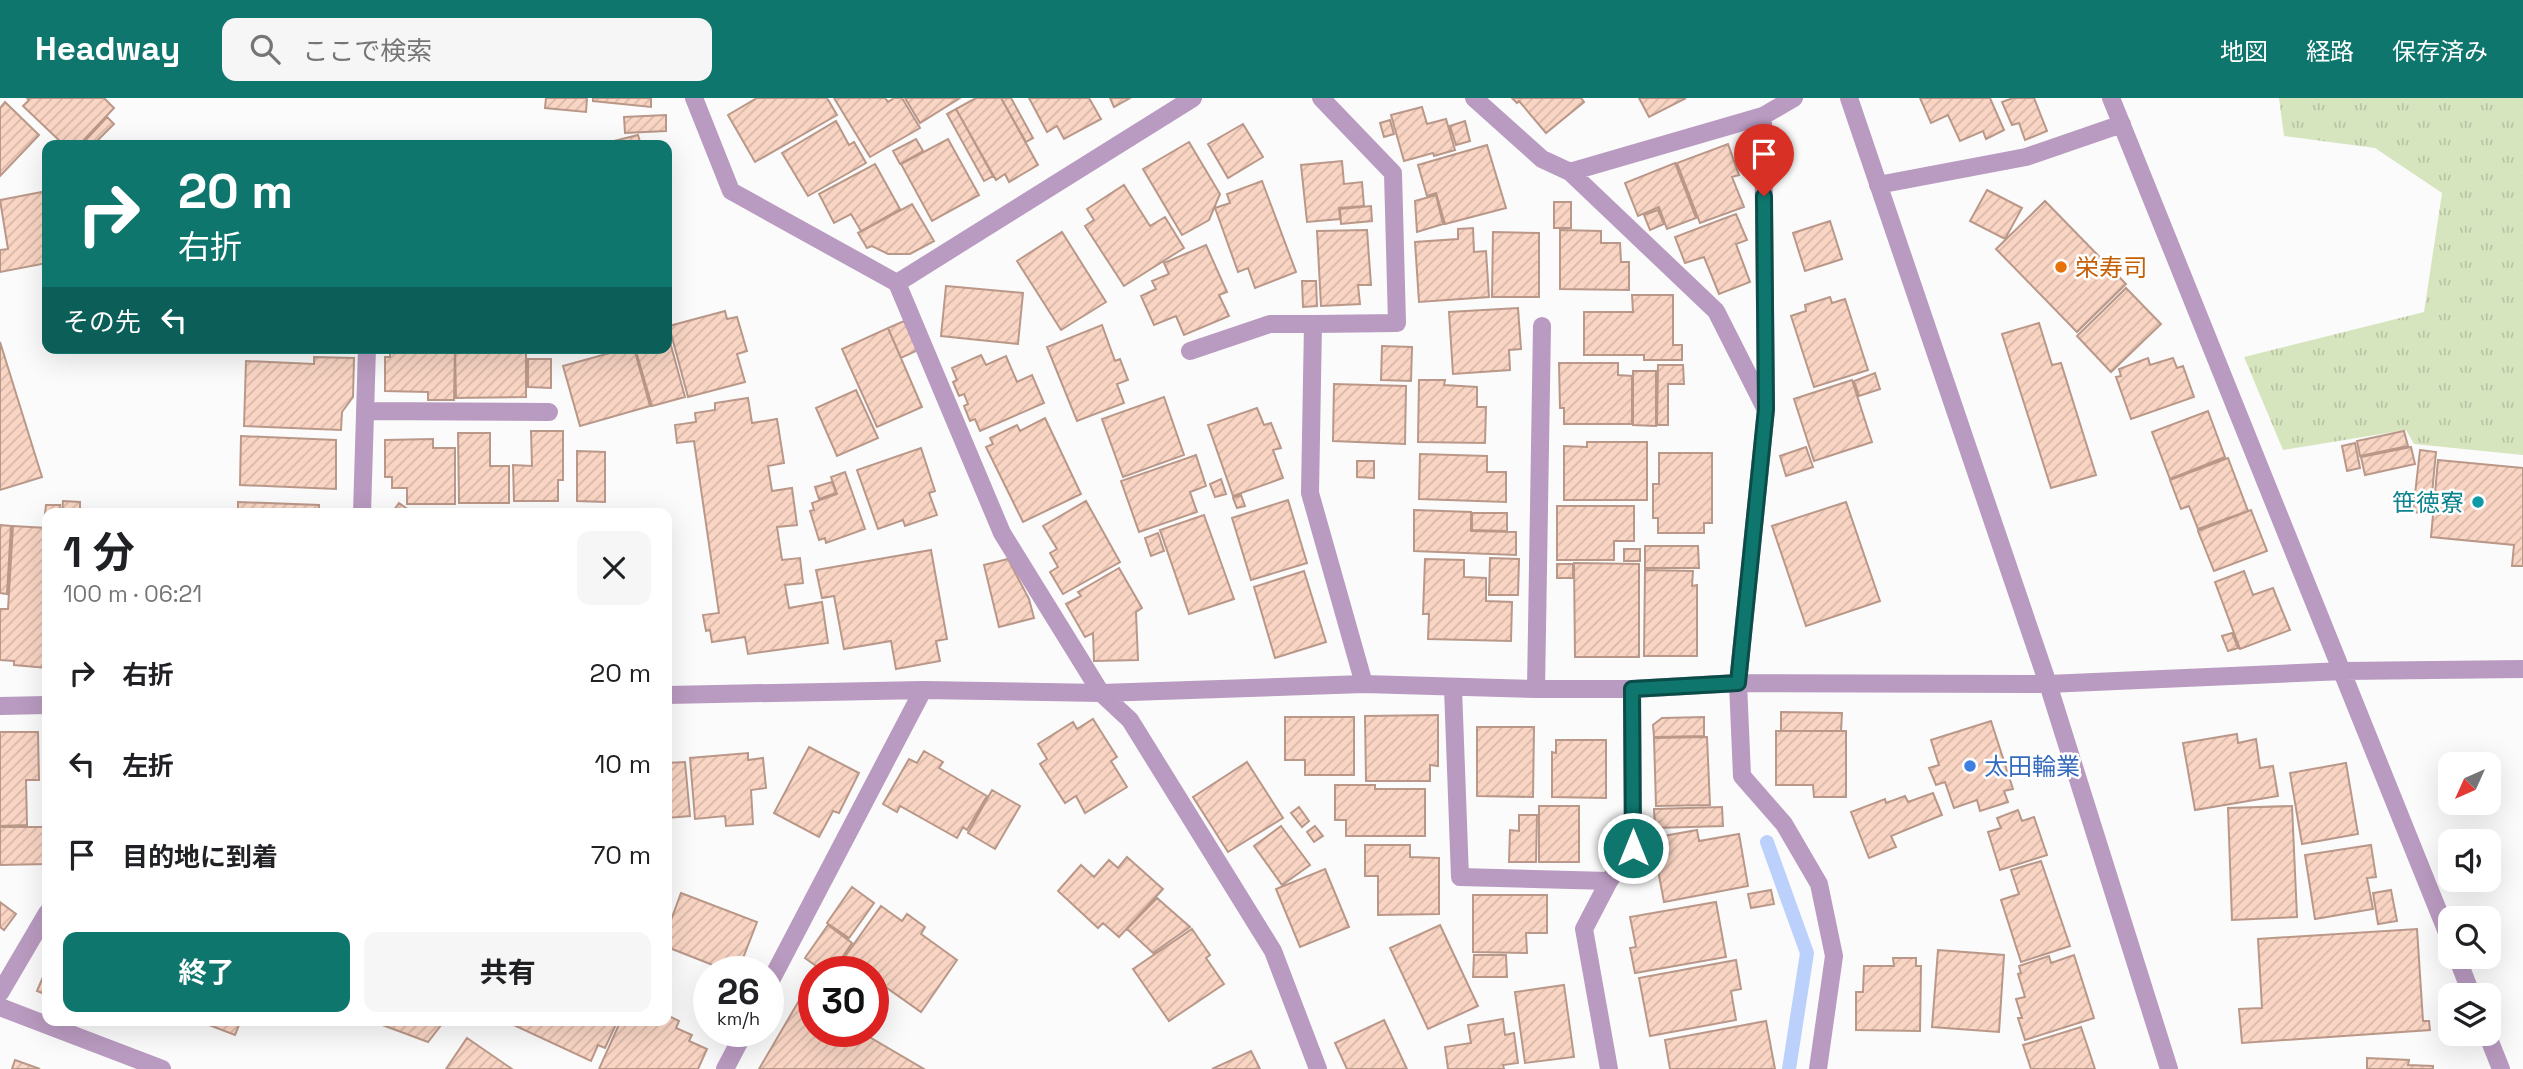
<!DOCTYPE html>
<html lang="ja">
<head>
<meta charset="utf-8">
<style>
  :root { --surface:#fff; --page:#f6f6f6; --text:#202124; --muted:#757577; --accent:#0f766e }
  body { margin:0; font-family:"Space Grotesk","Noto Sans JP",sans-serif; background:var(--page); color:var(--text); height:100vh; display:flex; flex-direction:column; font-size:26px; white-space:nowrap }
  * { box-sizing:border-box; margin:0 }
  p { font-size:23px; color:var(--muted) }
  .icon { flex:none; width:38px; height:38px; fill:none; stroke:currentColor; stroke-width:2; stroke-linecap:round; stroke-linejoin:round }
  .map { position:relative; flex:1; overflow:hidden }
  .panel { position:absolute; left:42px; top:410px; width:630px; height:518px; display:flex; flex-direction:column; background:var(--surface); border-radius:14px; box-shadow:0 7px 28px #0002 }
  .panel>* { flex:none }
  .hud { position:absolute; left:42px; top:42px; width:630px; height:214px; border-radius:14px; box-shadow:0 7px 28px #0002; background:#0f766e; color:#fff; overflow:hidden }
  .needle { width:46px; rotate:225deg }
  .buttons { position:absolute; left:2438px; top:654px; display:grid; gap:14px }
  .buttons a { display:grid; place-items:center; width:63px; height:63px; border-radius:14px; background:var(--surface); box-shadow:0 7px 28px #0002; font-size:35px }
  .speed { position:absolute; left:693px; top:858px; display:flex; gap:14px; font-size:35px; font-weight:700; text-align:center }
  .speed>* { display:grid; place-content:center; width:91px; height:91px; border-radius:50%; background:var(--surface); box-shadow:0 7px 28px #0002; line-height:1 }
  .speed small { font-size:18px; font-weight:400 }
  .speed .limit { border:10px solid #d22; background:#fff; color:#111 }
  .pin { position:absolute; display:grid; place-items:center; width:60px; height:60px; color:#fff; margin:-72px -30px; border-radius:50% 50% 50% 0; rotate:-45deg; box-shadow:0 0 7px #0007 }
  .pin .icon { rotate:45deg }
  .me { position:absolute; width:77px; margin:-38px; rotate:0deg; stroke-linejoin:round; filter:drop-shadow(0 0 5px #0008) }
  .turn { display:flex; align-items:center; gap:24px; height:147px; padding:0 21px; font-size:32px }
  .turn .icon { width:91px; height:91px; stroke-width:2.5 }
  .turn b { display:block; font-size:49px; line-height:60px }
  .then { display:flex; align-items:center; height:66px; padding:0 21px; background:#0003; gap:14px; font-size:26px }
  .round { display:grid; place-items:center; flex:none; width:74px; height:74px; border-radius:14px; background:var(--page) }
  .headline { display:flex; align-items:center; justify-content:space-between; height:119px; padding:0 21px }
  h1 { font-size:42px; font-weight:700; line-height:52px }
  .cta { display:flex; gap:14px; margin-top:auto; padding:14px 21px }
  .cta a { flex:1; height:80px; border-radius:14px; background:var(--accent); color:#fff; font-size:28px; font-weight:700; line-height:80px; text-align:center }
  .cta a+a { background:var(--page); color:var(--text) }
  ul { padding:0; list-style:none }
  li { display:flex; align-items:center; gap:21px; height:91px; padding:0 21px }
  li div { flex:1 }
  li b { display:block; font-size:26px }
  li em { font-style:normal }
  header { display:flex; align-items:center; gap:42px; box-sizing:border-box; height:98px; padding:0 35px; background:var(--accent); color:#fff }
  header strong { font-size:33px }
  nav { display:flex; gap:38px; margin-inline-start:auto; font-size:24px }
  .search { width:490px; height:63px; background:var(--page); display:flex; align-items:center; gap:18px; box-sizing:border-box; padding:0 24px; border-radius:14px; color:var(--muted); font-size:26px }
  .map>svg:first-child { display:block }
  .grass { fill:url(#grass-tufts) }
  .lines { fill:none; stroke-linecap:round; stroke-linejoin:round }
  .stream { stroke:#bbd1fb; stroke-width:14 }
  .building { fill:url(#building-hatch); stroke:#ba9889; stroke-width:2 }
  .minor { stroke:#b99ac0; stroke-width:18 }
  .route-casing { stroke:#0a4d48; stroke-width:18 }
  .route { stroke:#0f766e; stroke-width:12 }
  .food-dot { fill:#e8710a; stroke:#fff; stroke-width:2.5 }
  .culture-dot { fill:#0f9aa8; stroke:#fff; stroke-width:2.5 }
  .shop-dot { fill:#3f7fe0; stroke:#fff; stroke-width:2.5 }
  .labels { text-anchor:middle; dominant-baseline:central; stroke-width:5; stroke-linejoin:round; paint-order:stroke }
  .food-label { font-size:24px; fill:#c56008; stroke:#fff; text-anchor:start }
  .culture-label { font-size:24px; fill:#0d838f; stroke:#fff; text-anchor:end }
  .shop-label { font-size:24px; fill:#366cbe; stroke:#fff; text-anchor:start }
</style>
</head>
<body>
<header>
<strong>Headway</strong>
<div class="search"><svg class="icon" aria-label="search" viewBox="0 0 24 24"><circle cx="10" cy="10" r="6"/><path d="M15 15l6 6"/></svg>ここで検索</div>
<nav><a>地図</a><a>経路</a><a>保存済み</a></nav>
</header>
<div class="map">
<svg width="2523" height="971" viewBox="0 0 2523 971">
  <defs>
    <pattern id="grass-tufts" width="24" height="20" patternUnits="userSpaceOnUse" patternTransform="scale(1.75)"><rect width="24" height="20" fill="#d7e5bf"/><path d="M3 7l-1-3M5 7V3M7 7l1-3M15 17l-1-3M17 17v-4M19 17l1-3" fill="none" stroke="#b8c4a4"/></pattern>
    <pattern id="building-hatch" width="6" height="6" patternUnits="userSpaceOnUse" patternTransform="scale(1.75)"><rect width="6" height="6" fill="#fad5c4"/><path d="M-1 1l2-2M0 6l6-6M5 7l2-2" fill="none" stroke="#d6b7a9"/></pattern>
  </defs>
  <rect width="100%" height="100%" fill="#fbfbfb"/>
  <path class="grass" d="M2279,0H2523V357L2414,346L2406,332L2283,352L2244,259L2424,214L2442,95L2375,50L2284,38Z"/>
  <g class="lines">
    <path class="stream" d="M1767,744L1807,855L1789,971"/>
  </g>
  <path class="building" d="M27,0H104L114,10L79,47H64L23,8L29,2Z
    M546,0H587L586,14L545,10Z
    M593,0H651V9L593,3Z
    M757,0H827L837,17L755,64L728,17Z
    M834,0H885L888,4L894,0H902L920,30L870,59Z
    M905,0H960L920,25Z
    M976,0H1001L1038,67L1009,84L1005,76L996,82L956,11Z
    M1001,0H1011L1033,40L1026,44Z
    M1029,0H1089L1101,21L1064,41L1057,28L1047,34Z
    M1110,0H1130L1114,9Z
    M1512,0H1581L1584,4L1546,35L1519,3L1517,5Z
    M1639,0H1686L1649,19Z
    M1920,0H1990L2004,32L1986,41L1983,33L1960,43L1948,17L1931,25Z
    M2013,0H2034L2047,33L2025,42L2019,25L2012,27L2002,4Z
    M5,4L39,37L0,78V10Z
    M1422,9L1427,26L1446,21L1455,52L1434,58L1433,55L1404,63L1391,17Z
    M956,11L993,78L984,83L947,16Z
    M666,17V33L625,35L624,19Z
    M107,19L114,26L93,47H81Z
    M1390,22L1394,36L1384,39L1380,25Z
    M836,23L849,47L854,44L866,65L808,98L782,55Z
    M1465,23L1470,43L1456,47L1450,28Z
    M1243,26L1263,59L1228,80L1208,46Z
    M638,37L641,47H598Z
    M916,41L923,53L900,66L893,53Z
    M948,41L979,97L932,123L901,66Z
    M1189,44L1220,96L1209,122L1182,137L1143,71Z
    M1728,46L1739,77L1732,79L1744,109L1700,125L1677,65Z
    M1487,47L1506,110L1445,126L1436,95L1427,98L1418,67Z
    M1342,63L1344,86L1362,84L1364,108L1339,110L1340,121L1307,124L1301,67Z
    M1675,65L1696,120L1667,131L1659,109L1638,118L1625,85Z
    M875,66L900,111L861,133L851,116L834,125L819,96Z
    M1262,83L1296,174L1255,190L1248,170L1238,174L1215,110L1230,105L1227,96Z
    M1124,87L1150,128L1165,119L1184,150L1124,188L1085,128L1094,122L1087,111Z
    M1987,92L2022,110L2005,141L1970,123Z
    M47,93V165L0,174V152L8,151L0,102Z
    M1436,97L1443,126L1417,134L1415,103Z
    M2045,103L2126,186L2077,234L1996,151Z
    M1554,104H1571V130H1554Z
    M912,106L934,143L910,156H888L872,148L867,150L858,135Z
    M1371,108L1372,123L1341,126L1340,111Z
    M1658,112L1664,126L1650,132L1644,117Z
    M1736,116L1747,142L1736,146L1750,184L1719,196L1704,159L1685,165L1675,139Z
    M1830,123L1842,161L1805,173L1793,135Z
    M1473,130L1474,154L1486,153L1489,199L1419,204L1415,144L1458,141V131Z
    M1367,132L1371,187H1358L1360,206L1321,208L1317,133Z
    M1560,132L1601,133V145H1620L1621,164H1629V192L1560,191Z
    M1062,134L1106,204L1061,232L1017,163Z
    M1493,134L1539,135V199H1492Z
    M1206,147L1227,194L1219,197L1229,218L1184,237L1176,218L1154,227L1141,198L1156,191L1152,183L1169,176L1164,165Z
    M1302,183H1316L1317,208L1303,209Z
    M946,188L1023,195L1018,246L941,238Z
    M2126,190L2161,226L2111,274L2077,238Z
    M1632,197H1673V247H1682V262H1644V257H1584V214H1633Z
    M1830,199L1832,205L1845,201L1868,272L1814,289L1791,218L1806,213L1805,207Z
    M1518,210L1521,251L1509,252L1510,272L1453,276L1449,214Z
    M725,213L727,221L737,219L747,253L737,256L745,284L688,299L669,228Z
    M904,223L918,252L901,260L888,230Z
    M2039,225L2052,267L2061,265L2096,377L2051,390L2002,236Z
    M1102,227L1115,263L1120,261L1128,282L1117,286L1124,305L1077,323L1047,249Z
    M888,230L922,309L877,329L842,251Z
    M667,233L685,299L652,308L635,250H667Z
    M0,244L42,379L0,392Z
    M1382,248L1412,249L1411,283L1381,282Z
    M390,250H455L454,302H428V294L385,293V259H390Z
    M455,250H526V299L456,300Z
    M628,250H634L650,308L580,328L563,268Z
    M981,257L986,267L1006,258L1017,284L1032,277L1044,305L980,333L975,321L970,323L964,308L968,306L964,296L959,298L953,284L957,282L952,270Z
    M314,259L354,260L353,299L342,314L341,332L244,328L246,263L314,266Z
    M2148,260L2150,267L2173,260L2177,270L2183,268L2194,299L2131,321L2116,279L2121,278L2119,271Z
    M528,261H551V290L528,289Z
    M1559,265H1618V277L1632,278V326H1564V310H1560Z
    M1658,267H1683L1684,286H1668V327H1657Z
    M1633,273H1656V328L1633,327Z
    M1875,275L1880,291L1859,298L1854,283Z
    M1419,282H1445L1444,287L1477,289V309H1486L1485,345L1418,344Z
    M1852,282L1872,344L1814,363L1794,301Z
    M1334,286L1406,288L1405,346L1333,343Z
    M856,292L878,340L837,358L816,310Z
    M1164,299L1184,357L1123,379L1102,321Z
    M748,300L752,325L777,321L784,365L768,368L772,393L792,390L797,427L777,429L782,462L800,460L803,485L785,487L789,510L822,504L828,545L748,556L745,539L712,544L710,532L706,533L703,517L719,515L694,343L677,345L675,327L696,324L695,315L715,312V305Z
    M1257,310L1264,327L1271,325L1281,350L1273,352L1283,380L1233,398L1208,327Z
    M2208,313L2225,359L2170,381L2152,334Z
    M1045,320L1081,396L1023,424L986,349L993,346L990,340L1017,327L1020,333Z
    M531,333H563V382H558V403H514L513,367L532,368Z
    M2404,333L2408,348L2360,358L2357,343Z
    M458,335H490V368H509V405H459Z
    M241,338L336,342V391L240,387Z
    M433,341V350H455V406H407V390H392V379H385V342Z
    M1587,344H1647V402H1564V348L1587,349Z
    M2355,345L2360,370L2347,373L2342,348Z
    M1806,349L1813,369L1786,378L1780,358Z
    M2411,349L2415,366L2365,377L2361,359Z
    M921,350L935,393L929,395L937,417L905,428L903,422L878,431L857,372Z
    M2420,352L2436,354L2430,416L2413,414Z
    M577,353L605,354V404L577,403Z
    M1659,355H1712V425H1704V435H1658V420H1653V386H1659Z
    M1420,356L1487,358V374H1506V404L1419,401Z
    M1196,357L1206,388L1190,394L1197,414L1139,434L1121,383Z
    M2228,360L2248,413L2198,431L2189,408L2181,411L2170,382Z
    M2438,362L2523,370V468H2512L2514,447L2431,439Z
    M1357,363H1374V380L1357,379Z
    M845,374L865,431L826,445L825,440L819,442L810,413L814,412L812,405L837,396L831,379Z
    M1221,381L1226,396L1215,399L1210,386Z
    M832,384L836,395L819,401L815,389Z
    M1241,397L1245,408L1237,410L1233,400Z
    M1288,402L1307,465L1251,482L1232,420Z
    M63,403L80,404V415H62Z
    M1086,403L1120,464L1063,496L1050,474L1058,469L1050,455L1057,451L1043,428Z
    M238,404L319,407V415H238Z
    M1846,404L1880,503L1806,528L1772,428Z
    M399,405L413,415H392Z
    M46,407H60L59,415H47V424H44Z
    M1557,408H1634V443H1614V462H1557Z
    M1414,412L1471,414V433L1516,434V457L1414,453Z
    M2251,412L2267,453L2214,473L2198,433Z
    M1472,415H1507V433L1472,432Z
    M1204,417L1234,501L1189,516L1160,432Z
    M0,427L11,428L7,496L0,495Z
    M13,428L47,430V570L14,567V563L0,562V511H8Z
    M1158,435L1164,453L1151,458L1145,440Z
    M1645,448H1698L1699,470H1645Z
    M1624,451H1640V463H1624Z
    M931,452L947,541L936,543L940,563L896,571L891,543L844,551L834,498L822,500L816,472Z
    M1490,460L1519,461L1518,497H1489Z
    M1008,461L1029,501L1034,520L999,529L984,467Z
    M1425,461L1464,462V479L1486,480V503L1512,504L1511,543L1428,541L1429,516H1423Z
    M1574,465L1639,466V559H1575Z
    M1557,466H1573V480H1557Z
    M1119,470L1142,510L1136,514L1138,562L1094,563L1093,535L1085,539L1066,506L1081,498L1078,494Z
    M1645,472L1693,473L1692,488L1697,487V558H1644Z
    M1304,473L1326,544L1275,560L1254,489Z
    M2244,473L2253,497L2273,490L2290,532L2240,551L2215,484Z
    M2232,535L2238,550L2228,553L2222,538Z
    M1781,614L1842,615L1841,633H1781Z
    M1438,617V668L1430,667V683H1366L1365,618Z
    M1285,619H1354V677H1305V662H1285Z
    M1704,619V638L1654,639L1653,627L1662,620Z
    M1093,621L1117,659L1111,663L1127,689L1085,715L1076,698L1065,705L1040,666L1047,661L1038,646L1073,624L1077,631Z
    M1991,623L2013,691L2004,693L2008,704L1980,713L1977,702L1954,710L1945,684L1936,687L1929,670L1939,667L1931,642Z
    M1477,629H1534L1533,699L1477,698Z
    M1776,633H1846V699H1814L1813,687H1776Z
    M0,634H38L39,682H26L27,727L0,728Z
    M2237,636L2238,645L2256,641L2260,670L2273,668L2278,698L2195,712L2183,645Z
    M1707,639L1710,707L1656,708L1654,640Z
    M1556,642H1606V700L1552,699V654L1556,655Z
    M809,649L859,675L839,715L833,713L819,739L774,715Z
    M924,653L943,664L939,670L987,698L967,732L963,729L957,740L900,708L897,714L883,706L909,661L917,665Z
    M748,655V662L763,660L766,690L751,692L753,726L726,728L725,718L695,721L690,660Z
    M685,664L690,718L667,720V665Z
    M1247,664L1283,720L1228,754L1193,699Z
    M2346,665L2358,736L2302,746L2290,675Z
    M1335,687H1375V691H1425V738H1346V722H1335Z
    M992,692L1020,708L995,751L968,735Z
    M1933,695L1942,717L1891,738L1896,749L1869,760L1851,714L1885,701L1886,705L1905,698L1908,704Z
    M1539,708H1579V764H1539Z
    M2292,708L2297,819L2232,822L2228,710Z
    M1299,709L1309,723L1302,729L1291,715Z
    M1722,709L1723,728L1655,730L1654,711Z
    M2018,712L2022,723L2034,719L2047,757L2000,772L1988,734L2001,730L1997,720Z
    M1519,717H1537L1536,764H1509L1510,732L1519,733Z
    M1281,728L1310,767L1282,787L1254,748Z
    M1315,728L1323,738L1314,744L1307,734Z
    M0,729H47V766L0,767Z
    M1697,732L1699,743L1739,736L1748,788L1664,804L1652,740Z
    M1365,747H1410V759L1439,760V816L1378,817V778H1365Z
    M2371,747L2376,779L2367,780L2373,811L2315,821L2305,757Z
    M1127,759L1163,791L1119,839L1103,825L1098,830L1058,793L1081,767L1094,779L1109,762L1118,770Z
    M2041,763L2070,848L2021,864L2001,802L2019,796L2011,772Z
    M1325,771L1349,829L1300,849L1276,791Z
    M852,789L874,805L849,840L827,825Z
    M1771,792L1774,806L1751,810L1748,796Z
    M2391,792L2397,823L2378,826L2373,795Z
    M681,795L757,824L738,873H728L667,849V833Z
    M1473,797H1547V835H1526L1527,855L1473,854Z
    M1157,800L1190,829L1153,855L1127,831Z
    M0,804L16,816L4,832L0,829Z
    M1716,804L1726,859L1635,875L1630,850L1636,849L1630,819Z
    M881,808L902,823L907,816L925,829L921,836L957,862L921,914L884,888L879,895L873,892V873H848L839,867Z
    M828,827L852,845L837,867L843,873H823L805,860Z
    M1440,827L1478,908L1428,931L1390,850Z
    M1192,831L1210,857L1206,860L1224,886L1169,923L1133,871Z
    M2417,831L2423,923H2429L2430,932L2242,945L2239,911L2262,910L2258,841Z
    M1938,852L2004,857L1999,934L1932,929Z
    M1474,857H1506L1507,879H1473Z
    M2074,857L2094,920L2025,942L2018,920H2022L2016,901L2025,899L2018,876L2021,875L2019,868L2049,858L2051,865Z
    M1893,860H1916V868H1921L1920,933L1856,932V894H1863L1864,868H1894Z
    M1736,862L1741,891L1731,893L1736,922L1650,938L1639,880Z
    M43,879L47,880V897L37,893Z
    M1564,887L1574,959L1525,965L1515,894Z
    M800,901L814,908V933H842L862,944L866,937L924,971H759Z
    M667,917L679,923L676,930L692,937L689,943L707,951L698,971H599L621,922H667Z
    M1503,921L1505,937L1514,935L1518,965L1503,967L1504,971H1448L1445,949L1471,945L1468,927Z
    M196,922H241L235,937Z
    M369,922H445L428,944Z
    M503,922H618L605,950L598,947L591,963Z
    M1384,922L1407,971H1347L1335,945Z
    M1766,923L1775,971H1670L1665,942Z
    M2081,929L2095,971H2031L2023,947Z
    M467,940L512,971H446Z
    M1251,953L1260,971H1212Z
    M2367,960L2409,962L2408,967L2433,968V971H2367Z
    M15,962L40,971H12Z"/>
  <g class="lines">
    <path class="minor" d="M694,0L731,93L897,185L1002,435L1101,595L1130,622L1273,853L1318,971
      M1321,0L1393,75L1397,225L1313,226L1310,395L1364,586
      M1474,0L1542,61L1570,74L1763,18L1794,0
      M1849,0L2048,586L2169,971
      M2111,0L2450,842
      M1763,18L1766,311L1738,585L1742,678L1784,726L1819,786L1834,858L1818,971
      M1570,74L1716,213L1764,308
      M1878,87L2026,59L2122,26
      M897,185L1193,0
      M1190,253L1270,226H1313
      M365,313L549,314
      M362,415L367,250
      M1453,590L1460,779L1609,783
      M1536,591L1542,228
      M667,597L923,592L1101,595L1364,586L1536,591H1632L1738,585L2048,586L2343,573L2523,571
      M0,608L47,607
      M2457,859L2472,898
      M768,888L923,592
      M0,895L47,815
      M0,909L162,971
      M2487,936L2501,971
      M725,971L745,933
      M1609,971L1584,831L1609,783L1633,750L1632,591"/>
  </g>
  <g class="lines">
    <g class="route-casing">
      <path id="route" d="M1633,750L1632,591L1738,585L1766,311L1764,98"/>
    </g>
    <use href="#route" class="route"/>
  </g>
  <circle class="food-dot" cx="2061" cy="169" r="7"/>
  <circle class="culture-dot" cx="2478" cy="404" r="7"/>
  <circle class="shop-dot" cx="1970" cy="668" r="7"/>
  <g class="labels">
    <g class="food-label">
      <text x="2075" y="169">栄寿司</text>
    </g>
    <g class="culture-label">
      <text x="2464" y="404">笹徳寮</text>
    </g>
    <g class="shop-label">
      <text x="1984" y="668">太田輪業</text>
    </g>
  </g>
</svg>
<div class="buttons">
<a><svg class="needle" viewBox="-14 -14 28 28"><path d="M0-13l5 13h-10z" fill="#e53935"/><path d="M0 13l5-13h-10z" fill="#757577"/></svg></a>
<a><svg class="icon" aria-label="sound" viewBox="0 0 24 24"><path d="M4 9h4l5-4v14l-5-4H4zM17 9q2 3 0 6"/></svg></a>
<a><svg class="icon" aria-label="search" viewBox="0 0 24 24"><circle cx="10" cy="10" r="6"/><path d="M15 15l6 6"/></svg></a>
<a><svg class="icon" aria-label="layers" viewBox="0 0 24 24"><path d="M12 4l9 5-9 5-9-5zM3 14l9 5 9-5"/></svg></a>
</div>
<div class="speed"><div>26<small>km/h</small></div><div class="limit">30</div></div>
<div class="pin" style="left:1764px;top:98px;background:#d93025"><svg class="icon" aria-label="arrive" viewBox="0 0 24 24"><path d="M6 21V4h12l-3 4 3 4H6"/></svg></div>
<svg class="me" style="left:1633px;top:750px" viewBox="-20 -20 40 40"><circle r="17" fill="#0f766e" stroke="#fff" stroke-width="3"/><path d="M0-11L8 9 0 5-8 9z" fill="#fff"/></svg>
<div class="hud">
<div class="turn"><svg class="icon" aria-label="right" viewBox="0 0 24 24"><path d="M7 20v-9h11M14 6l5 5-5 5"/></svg><div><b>20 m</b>右折</div></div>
<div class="then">その先<svg class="icon" aria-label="left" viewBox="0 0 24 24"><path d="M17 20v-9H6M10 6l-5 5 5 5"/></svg></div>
</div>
<section class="panel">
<div class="headline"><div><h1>1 分</h1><p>100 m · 06:21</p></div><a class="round"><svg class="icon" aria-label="close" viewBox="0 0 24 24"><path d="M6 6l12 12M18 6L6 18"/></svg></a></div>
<ul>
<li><svg class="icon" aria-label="right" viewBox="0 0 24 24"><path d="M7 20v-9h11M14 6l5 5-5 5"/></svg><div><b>右折</b></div><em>20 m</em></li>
<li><svg class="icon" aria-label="left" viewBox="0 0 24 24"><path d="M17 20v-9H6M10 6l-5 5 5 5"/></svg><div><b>左折</b></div><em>10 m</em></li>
<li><svg class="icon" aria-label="arrive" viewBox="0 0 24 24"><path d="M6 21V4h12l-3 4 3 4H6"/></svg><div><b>目的地に到着</b></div><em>70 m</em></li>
</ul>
<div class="cta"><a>終了</a><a>共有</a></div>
</section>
</div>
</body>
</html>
